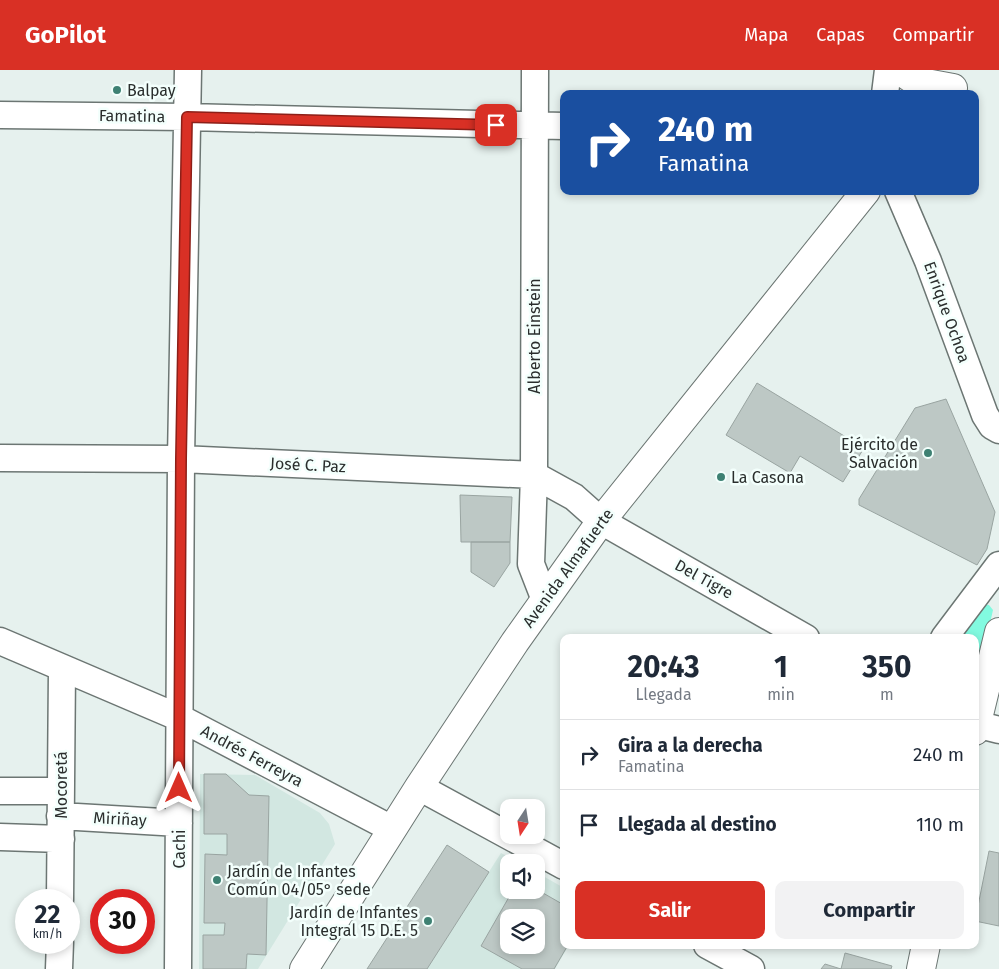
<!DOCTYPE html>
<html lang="es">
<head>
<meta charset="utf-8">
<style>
  :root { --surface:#fff; --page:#f2f2f3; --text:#1f2937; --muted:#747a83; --line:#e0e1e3; --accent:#d93025 }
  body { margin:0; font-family:"Fira Sans",sans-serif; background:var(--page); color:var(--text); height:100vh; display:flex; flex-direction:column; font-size:19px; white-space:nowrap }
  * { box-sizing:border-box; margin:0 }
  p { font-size:16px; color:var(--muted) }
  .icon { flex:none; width:28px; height:28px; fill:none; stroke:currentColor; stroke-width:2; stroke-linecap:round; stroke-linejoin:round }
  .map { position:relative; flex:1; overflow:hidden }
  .side { position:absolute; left:560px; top:564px; width:419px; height:315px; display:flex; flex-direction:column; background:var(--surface); border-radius:10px; box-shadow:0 2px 8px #0003 }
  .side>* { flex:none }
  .hud { position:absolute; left:560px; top:20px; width:419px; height:105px; border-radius:10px; box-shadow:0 2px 8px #0003; background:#1a4fa0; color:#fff; overflow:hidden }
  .needle { width:32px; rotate:192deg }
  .tools { position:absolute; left:500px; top:729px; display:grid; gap:10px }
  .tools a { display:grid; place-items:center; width:45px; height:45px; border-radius:10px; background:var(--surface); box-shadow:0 2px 8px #0003; font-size:25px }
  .speed { position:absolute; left:15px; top:819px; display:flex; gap:10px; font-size:25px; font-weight:700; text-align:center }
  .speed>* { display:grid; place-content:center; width:65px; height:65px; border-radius:50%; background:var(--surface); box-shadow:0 2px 8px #0003; line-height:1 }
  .speed small { font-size:12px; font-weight:400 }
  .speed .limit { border:8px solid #d22; background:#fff; color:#111 }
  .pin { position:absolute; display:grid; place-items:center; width:42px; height:42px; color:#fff; margin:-21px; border-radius:10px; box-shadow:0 2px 8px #0006 }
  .me { position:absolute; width:55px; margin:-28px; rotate:0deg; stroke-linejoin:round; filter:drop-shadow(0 0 4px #0008) }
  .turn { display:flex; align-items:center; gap:18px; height:105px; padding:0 15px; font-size:22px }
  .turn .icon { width:65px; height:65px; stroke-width:2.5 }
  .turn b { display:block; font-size:35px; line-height:42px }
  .eta { display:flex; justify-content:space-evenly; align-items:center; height:85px; text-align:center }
  .eta b { font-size:30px; font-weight:700; line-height:35px }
  .action { display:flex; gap:10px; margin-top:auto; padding:10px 15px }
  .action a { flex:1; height:58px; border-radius:10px; background:var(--accent); color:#fff; font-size:20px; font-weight:700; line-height:58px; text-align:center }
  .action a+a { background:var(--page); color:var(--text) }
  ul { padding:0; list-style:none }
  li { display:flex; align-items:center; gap:15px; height:70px; padding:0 15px; border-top:1px solid var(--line) }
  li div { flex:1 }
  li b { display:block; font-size:19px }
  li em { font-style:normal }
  header { display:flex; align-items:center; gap:30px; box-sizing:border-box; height:70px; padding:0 25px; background:var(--accent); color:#fff }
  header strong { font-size:24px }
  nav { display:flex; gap:28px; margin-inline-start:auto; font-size:18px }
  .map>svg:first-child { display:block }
  .built { fill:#d2e7e1; fill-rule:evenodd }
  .green { fill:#82fae0 }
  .building { fill:#bdc8c5; stroke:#99a4a1; fill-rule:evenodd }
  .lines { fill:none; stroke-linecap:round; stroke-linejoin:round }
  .minor-casing { stroke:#6c7673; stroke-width:29 }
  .major-casing { stroke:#6c7673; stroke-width:30 }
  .minor { stroke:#fff; stroke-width:26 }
  .major { stroke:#fff; stroke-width:28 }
  .route-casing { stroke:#8d1f18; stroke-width:12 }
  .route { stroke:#d93025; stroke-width:9 }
  .poi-dot { fill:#3e8173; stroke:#f3fffc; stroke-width:2 }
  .labels { text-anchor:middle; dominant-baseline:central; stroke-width:5; stroke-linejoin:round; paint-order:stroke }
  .poi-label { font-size:16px; fill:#2a2e2d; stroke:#f3fffc; text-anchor:start }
  .street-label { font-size:16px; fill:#2a2e2d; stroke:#f3fffc }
</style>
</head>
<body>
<header>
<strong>GoPilot</strong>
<nav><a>Mapa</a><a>Capas</a><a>Compartir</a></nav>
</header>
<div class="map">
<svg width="999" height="899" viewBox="0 0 999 899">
  <rect width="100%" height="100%" fill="#e6f1ee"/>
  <path class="built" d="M200,704L255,705L320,743L329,754L335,774L258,899H199Z
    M501,783L518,792H509V820H536V802L564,818V875H569L555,899H427ZM509,848H536V875H509Z"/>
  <path class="green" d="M981,534L989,535L993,540L975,620V568H953Z"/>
  <path class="building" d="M757,313L864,378L843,412L800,386L790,403L726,365Z
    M946,329L995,442L987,479L977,495L859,435V429L915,338Z
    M460,425L512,427L510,472H461Z
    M471,472H510V493L494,517L471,502Z
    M204,704H226L249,725L269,726L266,885L247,884L246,899H203V865H224L225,853H204L205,784L227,785V764H204Z
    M447,775L489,802L427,899H367Z
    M989,781L999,783V856L975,851Z
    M536,819L564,835V875H568L554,899H522L481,876L513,820ZM509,848H536V875H509Z
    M845,883L892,896L891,899H821L825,894L841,899Z"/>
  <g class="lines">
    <g class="minor-casing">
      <path id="minor" d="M535,0L534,405L531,494L545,530
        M885,24L888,0
        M0,45L187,47L564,56
        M898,121L928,191L985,345L992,356L999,360
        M0,388L181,389L534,405L574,427L601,451L806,568
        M944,568L999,495
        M0,571L180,648L392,759
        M975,654L999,660
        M419,717L564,796
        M0,721H60
        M60,746L179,753
        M0,767L61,769
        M60,830L62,599
        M707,875L751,899
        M59,899L60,872
        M178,899L181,389L188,0"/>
    </g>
    <g class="major-casing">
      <path id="major" d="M899,0L915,11L953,18
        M975,661L999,562
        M304,899L419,717L515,572L601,451L866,121
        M921,899L926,875"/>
    </g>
    <use href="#minor" class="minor"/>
    <use href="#major" class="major"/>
  </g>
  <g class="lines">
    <g class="route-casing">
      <path id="route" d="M179,718L181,389L187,47L496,55"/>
    </g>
    <use href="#route" class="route"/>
  </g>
  <g class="poi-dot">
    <circle cx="117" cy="20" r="5"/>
    <circle cx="928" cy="383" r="5"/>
    <circle cx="721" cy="407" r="5"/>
    <circle cx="217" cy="810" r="5"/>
    <circle cx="428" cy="851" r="5"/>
  </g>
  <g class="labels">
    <g class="poi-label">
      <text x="127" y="20">Balpay</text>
      <text x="918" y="374" text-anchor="end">Ejército de<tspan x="918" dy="18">Salvación</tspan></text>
      <text x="731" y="407">La Casona</text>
      <text x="227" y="801">Jardín de Infantes<tspan x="227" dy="18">Común 04/05° sede</tspan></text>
      <text x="418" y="842" text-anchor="end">Jardín de Infantes<tspan x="418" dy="18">Integral 15 D.E. 5</tspan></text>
    </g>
    <g class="street-label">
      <text transform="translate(132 46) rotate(1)">Famatina</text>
      <text transform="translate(947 242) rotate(70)">Enrique Ochoa</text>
      <text transform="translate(534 266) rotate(-90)">Alberto Einstein</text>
      <text transform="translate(308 395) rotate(3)">José C. Paz</text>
      <text transform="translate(568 498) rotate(-54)">Avenida Almafuerte</text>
      <text transform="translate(704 509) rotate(29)">Del Tigre</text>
      <text transform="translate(252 686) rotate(28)">Andrés Ferreyra</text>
      <text transform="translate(61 715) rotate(-90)">Mocoretá</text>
      <text transform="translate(120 749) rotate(3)">Miriñay</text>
      <text transform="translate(179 779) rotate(-90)">Cachi</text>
    </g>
  </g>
</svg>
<div class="tools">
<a><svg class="needle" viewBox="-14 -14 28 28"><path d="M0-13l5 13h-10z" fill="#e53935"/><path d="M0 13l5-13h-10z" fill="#747a83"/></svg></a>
<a><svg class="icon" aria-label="sound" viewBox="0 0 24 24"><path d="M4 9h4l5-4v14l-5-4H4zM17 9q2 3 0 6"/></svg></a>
<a><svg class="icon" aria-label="layers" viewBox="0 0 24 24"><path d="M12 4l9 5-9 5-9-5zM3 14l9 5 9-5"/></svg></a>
</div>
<div class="speed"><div>22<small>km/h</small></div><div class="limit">30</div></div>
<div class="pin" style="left:496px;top:55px;background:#d93025"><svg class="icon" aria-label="arrive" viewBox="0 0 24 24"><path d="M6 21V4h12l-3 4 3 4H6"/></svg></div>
<svg class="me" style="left:179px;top:718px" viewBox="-20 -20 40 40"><path d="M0-17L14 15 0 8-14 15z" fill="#d93025" stroke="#fff" stroke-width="4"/></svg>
<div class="hud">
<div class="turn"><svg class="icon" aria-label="right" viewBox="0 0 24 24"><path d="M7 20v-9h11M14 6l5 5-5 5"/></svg><div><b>240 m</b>Famatina</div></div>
</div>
<section class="side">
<div class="eta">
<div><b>20:43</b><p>Llegada</p></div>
<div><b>1</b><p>min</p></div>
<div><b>350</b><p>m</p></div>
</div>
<ul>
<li><svg class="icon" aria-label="right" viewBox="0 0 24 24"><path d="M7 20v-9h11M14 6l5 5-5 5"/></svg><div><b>Gira a la derecha</b><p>Famatina</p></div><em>240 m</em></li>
<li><svg class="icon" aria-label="arrive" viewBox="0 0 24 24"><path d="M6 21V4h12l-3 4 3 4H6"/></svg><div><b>Llegada al destino</b></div><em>110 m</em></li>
</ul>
<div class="action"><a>Salir</a><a>Compartir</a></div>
</section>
</div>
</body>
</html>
